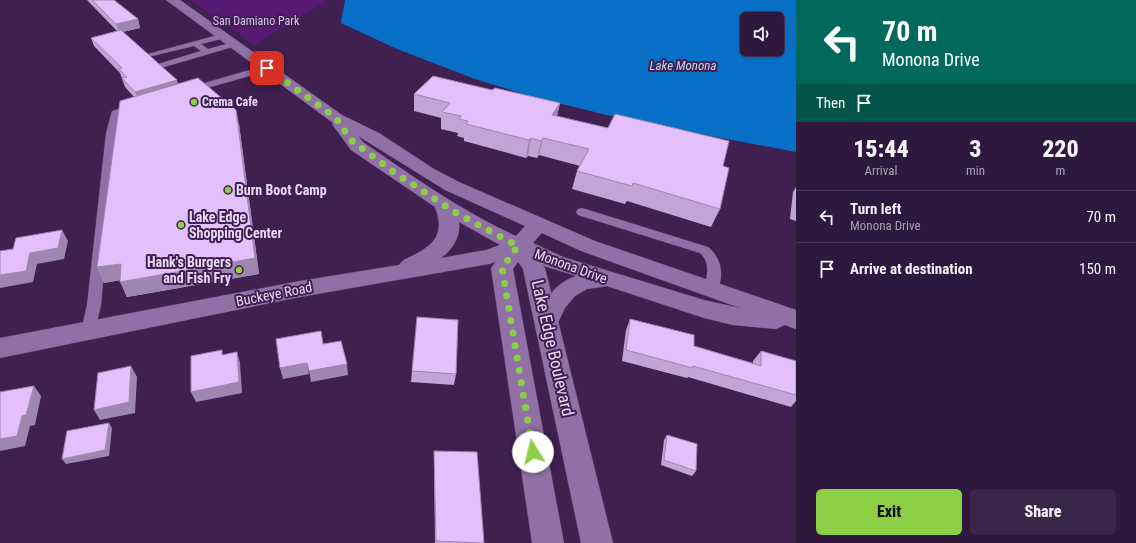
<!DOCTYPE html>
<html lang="en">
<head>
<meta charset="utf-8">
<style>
  :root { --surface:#2f183d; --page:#3b2548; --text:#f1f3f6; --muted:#a7a0b0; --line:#4a3757; --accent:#8cce45 }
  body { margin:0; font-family:"Roboto Condensed",sans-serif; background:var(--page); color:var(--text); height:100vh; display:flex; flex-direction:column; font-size:15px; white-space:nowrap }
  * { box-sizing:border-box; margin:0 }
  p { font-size:13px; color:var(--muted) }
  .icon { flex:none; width:22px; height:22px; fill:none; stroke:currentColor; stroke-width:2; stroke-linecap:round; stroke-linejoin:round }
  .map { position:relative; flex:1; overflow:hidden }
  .drawer { display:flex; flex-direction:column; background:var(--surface); width:340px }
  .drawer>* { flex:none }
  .guide { background:#00695c; color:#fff; overflow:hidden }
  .fabs { position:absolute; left:740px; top:12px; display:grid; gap:8px }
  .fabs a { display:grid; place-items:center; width:44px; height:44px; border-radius:6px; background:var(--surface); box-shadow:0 1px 3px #0004,0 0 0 1px var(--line); font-size:20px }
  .pin { position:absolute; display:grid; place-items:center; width:34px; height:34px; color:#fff; margin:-17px; border-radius:8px; box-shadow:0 2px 6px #0006 }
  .me { position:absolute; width:44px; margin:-22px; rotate:351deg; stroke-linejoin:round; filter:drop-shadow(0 0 3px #0008) }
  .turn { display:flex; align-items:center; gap:14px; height:84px; padding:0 20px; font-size:18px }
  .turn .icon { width:52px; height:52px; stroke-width:2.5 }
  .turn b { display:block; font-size:28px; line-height:34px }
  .then { display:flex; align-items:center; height:38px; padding:0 20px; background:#0003; gap:8px; font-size:15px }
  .eta { display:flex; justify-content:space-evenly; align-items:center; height:68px; text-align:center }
  .eta b { font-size:24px; font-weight:800; line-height:28px }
  .button { display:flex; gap:8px; margin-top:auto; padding:8px 20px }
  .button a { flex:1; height:46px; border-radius:6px; background:var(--accent); color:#111; font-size:16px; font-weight:800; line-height:46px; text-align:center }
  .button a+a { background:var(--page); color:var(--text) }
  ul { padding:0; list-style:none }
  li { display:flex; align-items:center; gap:12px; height:52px; padding:0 20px; border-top:1px solid var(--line) }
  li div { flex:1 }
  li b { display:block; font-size:15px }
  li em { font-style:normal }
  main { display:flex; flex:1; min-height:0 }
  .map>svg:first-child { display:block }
  .green { fill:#571a74 }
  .water { fill:#076fc5; fill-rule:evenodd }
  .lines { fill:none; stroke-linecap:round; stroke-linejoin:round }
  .service-casing { stroke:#583c67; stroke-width:1 }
  .minor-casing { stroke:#583c67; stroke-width:1 }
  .tertiary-casing { stroke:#583c67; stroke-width:1 }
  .service { fill:#9170a7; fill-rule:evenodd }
  .minor { fill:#9170a7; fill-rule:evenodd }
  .tertiary { fill:#9170a7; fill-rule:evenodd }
  .wall { fill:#c3a4d8 }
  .shaded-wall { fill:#9f86b0 }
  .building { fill:#e3bffb; stroke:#9f86b0 }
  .route { stroke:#8cce45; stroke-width:7; stroke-dasharray:0 12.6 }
  .poi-dot { fill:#8cce45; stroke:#3f2051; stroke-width:1.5 }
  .labels { text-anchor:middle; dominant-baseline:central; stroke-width:4; stroke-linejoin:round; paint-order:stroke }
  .far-park-label { font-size:12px; fill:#ddbff1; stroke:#3f2051 }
  .far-poi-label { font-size:12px; font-weight:bold; fill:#ead8f6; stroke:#3f2051; text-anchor:start }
  .far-water-label { font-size:13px; font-style:italic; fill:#c2d6ec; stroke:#3f2051 }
  .poi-label { font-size:14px; font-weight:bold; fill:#ead8f6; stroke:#3f2051; text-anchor:start }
  .street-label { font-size:14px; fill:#ead8f6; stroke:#3f2051 }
  .near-street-label { font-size:17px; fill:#ead8f6; stroke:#3f2051 }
</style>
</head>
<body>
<main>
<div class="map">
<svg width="796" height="543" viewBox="0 0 796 543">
  <rect width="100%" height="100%" fill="#3f2051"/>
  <path class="green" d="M191,0H328L254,45Z"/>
  <path class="water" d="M345,0H796V152L631,121L530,96L475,79L397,49L341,23ZM747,19H777V49H747Z"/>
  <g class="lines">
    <g class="service-casing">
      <path id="service" d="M222,34H225V38L201,44L208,49L233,42H236V46L161,68H158V64L201,51L194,46L148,57L144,55Z
        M267,65L270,66V70L190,93L186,90L187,88Z
        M135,104L140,107L138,109L119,115L116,133L101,305L95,331L93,335L88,337L83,335L81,331L87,305L106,133L112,111Z
        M582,208L708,247C722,258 725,277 716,292L711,294L706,292L704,289C707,276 711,263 700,253L578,215L576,212L578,209Z"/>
    </g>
    <g class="minor-casing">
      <path id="minor" d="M518,239L525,241L545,268L613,543H581L523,269L518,262L513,269L564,543H532L491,268L511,241Z"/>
    </g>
    <g class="tertiary-casing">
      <path id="tertiary" d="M166,0H180L342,115L379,133L434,169L459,182L595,241L796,310V329L785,325L776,329L733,325L704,318L607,286L587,289L575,296L565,308L555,329L547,332L539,329L535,323C543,302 553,284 576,276L547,267L519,254L489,264L300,297L0,358V338L300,281L399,265C403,259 408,258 414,255C437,243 444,232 435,207L351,150L332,124L333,123ZM358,136L445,190L525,226L516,236C461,211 412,176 363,142ZM459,222L500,245L486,250L441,258C452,250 461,237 459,222ZM542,233L581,251L740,308L704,300L563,257L533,243Z"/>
    </g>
    <use href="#service" class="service"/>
    <use href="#minor" class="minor"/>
    <use href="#tertiary" class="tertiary"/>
  </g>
  <path class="wall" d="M87,0H114L138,19L140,28L122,32L179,84L239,124L259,274L127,297L120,280L104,283L97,267L134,97L125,87L120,73L94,46L91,38L117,31Z
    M492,90L560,103L557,116L723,166L720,209L711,227L627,201L625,204L572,189L577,171L580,166L539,155L537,158L528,156L526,158L464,141V138L457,136L458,133L441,129V118L414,111V94Z
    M796,187V221L790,219L793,192Z
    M630,319L694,346L753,363V361L761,351L796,361V401L791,407L688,377L687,378L622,361L626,330Z
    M412,371L456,374L454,385L411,382Z
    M667,435L696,471L692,476L661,465L664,440Z
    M434,451L484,543H435L434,461Z"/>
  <path class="shaded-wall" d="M138,19L140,28L119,33L116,24Z
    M177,80L180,89L139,102L135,92Z
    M560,103L556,120L552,115Z
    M236,110L239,124L259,274L127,297L120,282Z
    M531,138L528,156L526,158L529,140Z
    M543,138L539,155L537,158L541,141Z
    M62,230L68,241L64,259L37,264L33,282L0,288V275Z
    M121,264L128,279L104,283L97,267Z
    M237,352L240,363L242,393L196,402L191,392Z
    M307,363L309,374L283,379L280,368Z
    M347,364L348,375L311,382L309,371Z
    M131,366L137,377L135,413L100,420L94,410Z
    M34,386L41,396L35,425L30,426L25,446L0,451V439L22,416Z
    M109,423L112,428L109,456L66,464L62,459Z"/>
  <path class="building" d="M92,0H114L138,19L116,24Z
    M121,30L177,80L135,92L122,78L127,77L119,69L122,68L91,38Z
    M433,76L492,90L495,88L560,103L552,115L608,128L615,114L729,141L723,166L729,168L720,209L633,183L632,186L577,171L589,149L543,138L541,141L531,138L529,140L466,124L468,121L459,119L461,116L442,112L450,103L414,94Z
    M198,78L236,110L255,258L120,282L121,264L97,267L120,101Z
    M62,230L58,248L30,253L26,271L0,275V251L13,249L16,238Z
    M417,317L458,320L456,374L412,371Z
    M630,319L694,335V346L761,366V351L796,361V395L693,366V368L626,350Z
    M321,331L323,344L341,341L347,364L309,371L307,363L280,368L276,339Z
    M222,350V355L237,352L239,382L191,392V356Z
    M131,366L129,402L94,410L98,373Z
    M34,386L26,415L22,416L17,436L0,439V392Z
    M109,423L105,450L62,459L67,431Z
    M667,435L697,444L696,471L664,460Z
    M434,451L477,452L484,543L436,541Z"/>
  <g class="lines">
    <path class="route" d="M267,68L336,118L351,140L395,173L458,214L518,246L502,268L533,452"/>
  </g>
  <g class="poi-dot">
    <circle cx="194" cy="102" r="4"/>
    <circle cx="228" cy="190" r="4"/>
    <circle cx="181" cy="225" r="4"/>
    <circle cx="239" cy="270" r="4"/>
  </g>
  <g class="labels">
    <g class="far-park-label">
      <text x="256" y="21">San Damiano Park</text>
    </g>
    <g class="far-poi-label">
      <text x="202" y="102">Crema Cafe</text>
    </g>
    <g class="far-water-label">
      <text x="683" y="65">Lake Monona</text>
    </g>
    <g class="poi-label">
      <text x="236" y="190">Burn Boot Camp</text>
      <text x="189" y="217">Lake Edge<tspan x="189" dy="16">Shopping Center</tspan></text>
      <text x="231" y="262" text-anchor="end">Hank's Burgers<tspan x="231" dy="16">and Fish Fry</tspan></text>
    </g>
    <g class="street-label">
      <text transform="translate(571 266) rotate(20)">Monona Drive</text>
      <text transform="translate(274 294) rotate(-11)">Buckeye Road</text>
    </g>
    <g class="near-street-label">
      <text transform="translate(553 348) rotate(77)">Lake Edge Boulevard</text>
    </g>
  </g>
</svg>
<div class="fabs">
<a><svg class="icon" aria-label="sound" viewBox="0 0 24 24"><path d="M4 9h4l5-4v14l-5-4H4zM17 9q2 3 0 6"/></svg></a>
</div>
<div class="pin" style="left:267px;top:68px;background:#d93025"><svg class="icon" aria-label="arrive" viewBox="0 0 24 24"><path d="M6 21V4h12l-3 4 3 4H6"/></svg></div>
<svg class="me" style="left:533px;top:452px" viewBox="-20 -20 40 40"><circle r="19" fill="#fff"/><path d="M0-13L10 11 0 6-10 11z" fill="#8cce45"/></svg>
</div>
<section class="drawer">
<div class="guide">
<div class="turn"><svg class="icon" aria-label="left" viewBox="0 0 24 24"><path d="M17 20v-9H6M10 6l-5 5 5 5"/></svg><div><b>70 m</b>Monona Drive</div></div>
<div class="then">Then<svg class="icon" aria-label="arrive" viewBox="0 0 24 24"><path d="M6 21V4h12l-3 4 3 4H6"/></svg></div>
</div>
<div class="eta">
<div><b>15:44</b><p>Arrival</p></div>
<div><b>3</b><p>min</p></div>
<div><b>220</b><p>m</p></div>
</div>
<ul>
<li><svg class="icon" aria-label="left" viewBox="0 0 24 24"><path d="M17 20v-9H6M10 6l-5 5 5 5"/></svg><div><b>Turn left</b><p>Monona Drive</p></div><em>70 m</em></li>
<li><svg class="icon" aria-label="arrive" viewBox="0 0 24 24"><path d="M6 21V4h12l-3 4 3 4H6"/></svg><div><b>Arrive at destination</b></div><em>150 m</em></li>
</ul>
<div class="button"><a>Exit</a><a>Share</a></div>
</section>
</main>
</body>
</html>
